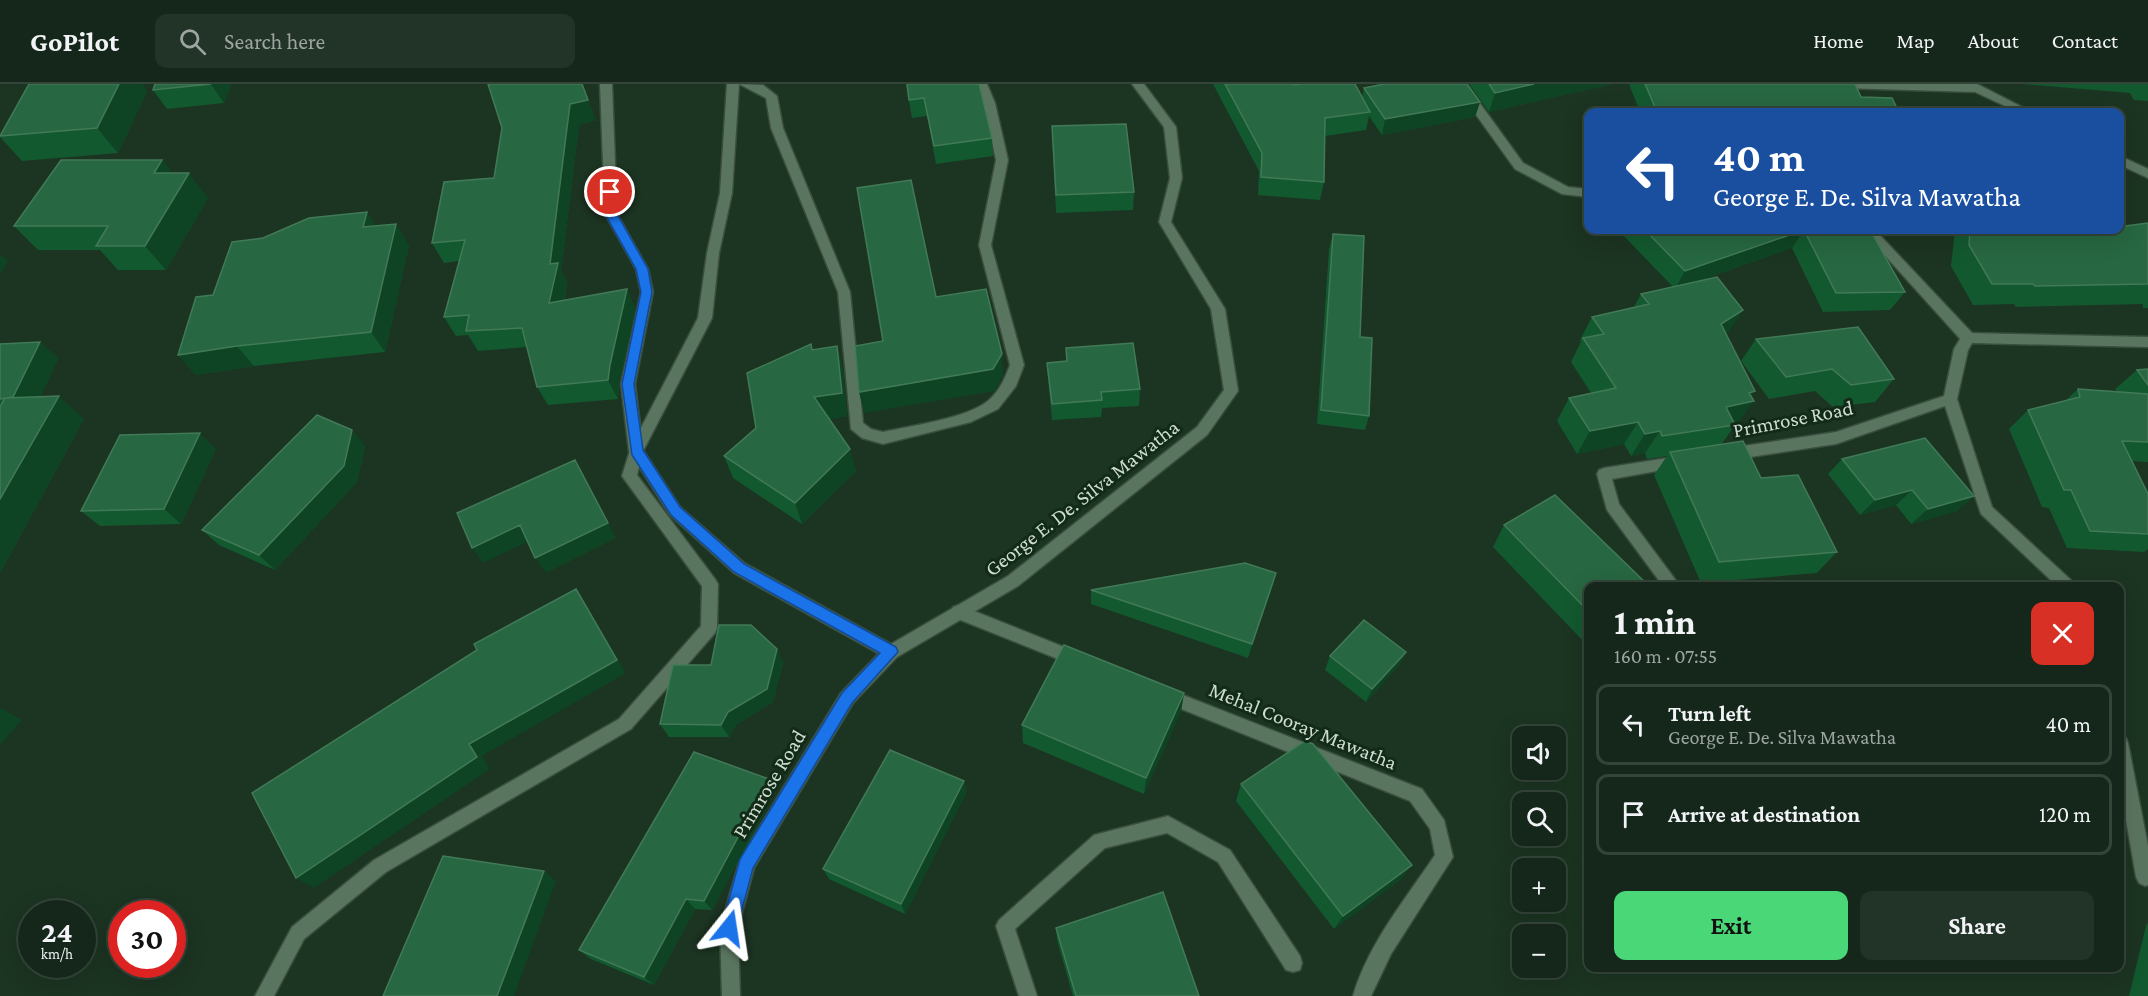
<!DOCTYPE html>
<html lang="en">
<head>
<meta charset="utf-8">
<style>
  :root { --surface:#15271a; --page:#223327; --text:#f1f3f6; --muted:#9da5a2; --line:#344439; --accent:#4ad778 }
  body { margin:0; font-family:"Crimson Pro",serif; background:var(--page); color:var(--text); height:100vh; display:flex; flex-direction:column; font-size:22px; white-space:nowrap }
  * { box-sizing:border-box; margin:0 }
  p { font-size:20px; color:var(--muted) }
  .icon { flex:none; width:33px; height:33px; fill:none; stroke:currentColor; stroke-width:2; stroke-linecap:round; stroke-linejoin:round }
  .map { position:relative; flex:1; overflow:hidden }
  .drawer { position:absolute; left:1584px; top:498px; width:540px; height:390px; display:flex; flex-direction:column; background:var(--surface); border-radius:12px; box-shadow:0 6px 24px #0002,0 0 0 2px var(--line) }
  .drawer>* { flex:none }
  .hud { position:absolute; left:1584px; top:24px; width:540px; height:126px; border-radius:12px; box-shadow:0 6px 24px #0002,0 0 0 2px var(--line); background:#1a4fa0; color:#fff; overflow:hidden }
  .tools { position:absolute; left:1512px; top:642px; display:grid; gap:12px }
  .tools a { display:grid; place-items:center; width:54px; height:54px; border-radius:12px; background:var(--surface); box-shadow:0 6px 24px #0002,0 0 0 2px var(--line); font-size:30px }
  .speed { position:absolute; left:18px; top:816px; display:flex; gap:12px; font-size:30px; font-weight:700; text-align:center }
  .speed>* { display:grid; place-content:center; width:78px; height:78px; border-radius:50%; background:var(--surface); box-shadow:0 6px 24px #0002,0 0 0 2px var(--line); line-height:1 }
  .speed small { font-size:15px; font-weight:400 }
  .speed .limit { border:9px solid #d22; background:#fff; color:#111 }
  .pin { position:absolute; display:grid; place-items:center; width:51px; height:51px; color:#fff; margin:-26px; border:3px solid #fff; border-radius:50%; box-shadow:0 2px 6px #0007 }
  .me { position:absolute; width:66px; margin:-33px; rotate:15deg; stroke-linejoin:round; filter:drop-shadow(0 0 4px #0008) }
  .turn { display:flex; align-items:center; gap:21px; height:126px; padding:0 30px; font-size:27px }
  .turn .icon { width:78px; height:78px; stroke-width:2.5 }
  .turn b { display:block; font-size:42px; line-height:51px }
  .round { display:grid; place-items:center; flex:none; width:63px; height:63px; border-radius:12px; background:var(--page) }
  .overview { display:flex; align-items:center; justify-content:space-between; height:102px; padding:0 30px }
  h1 { font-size:36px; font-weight:700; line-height:45px }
  .action { display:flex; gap:12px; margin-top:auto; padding:12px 30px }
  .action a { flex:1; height:69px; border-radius:12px; background:var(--accent); color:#111; font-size:24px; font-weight:700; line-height:69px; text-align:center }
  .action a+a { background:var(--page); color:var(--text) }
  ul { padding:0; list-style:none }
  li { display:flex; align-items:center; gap:18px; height:81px; margin:0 12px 9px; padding:0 18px; border:3px solid var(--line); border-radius:12px }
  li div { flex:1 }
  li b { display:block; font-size:22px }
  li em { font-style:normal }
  header { display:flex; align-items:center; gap:36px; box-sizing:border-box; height:84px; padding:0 30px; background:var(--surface); border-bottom:2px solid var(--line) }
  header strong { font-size:28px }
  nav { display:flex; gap:33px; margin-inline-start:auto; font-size:21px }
  .search { width:420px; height:54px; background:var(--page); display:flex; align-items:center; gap:15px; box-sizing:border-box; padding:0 21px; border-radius:12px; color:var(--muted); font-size:22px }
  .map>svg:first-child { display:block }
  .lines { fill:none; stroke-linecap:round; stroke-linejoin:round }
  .service-casing { stroke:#394e3e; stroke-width:3 }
  .minor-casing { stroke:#394e3e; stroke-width:3 }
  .tertiary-casing { stroke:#394e3e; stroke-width:3 }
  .service { fill:#5a755f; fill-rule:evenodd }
  .minor { fill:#5a755f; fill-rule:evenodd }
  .tertiary { fill:#5a755f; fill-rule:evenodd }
  .wall { fill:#13592f }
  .shaded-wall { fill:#0e4423 }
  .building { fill:#276741; stroke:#427a57; stroke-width:1.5 }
  .route { fill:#1a73e8; stroke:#114b97; stroke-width:1.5 }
  .labels { text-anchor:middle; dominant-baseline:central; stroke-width:6; stroke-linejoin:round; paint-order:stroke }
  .street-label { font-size:21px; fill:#cfddd1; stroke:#122a18 }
</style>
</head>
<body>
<header>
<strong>GoPilot</strong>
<div class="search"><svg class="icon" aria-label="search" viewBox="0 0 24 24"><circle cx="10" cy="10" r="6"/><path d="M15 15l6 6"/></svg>Search here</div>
<nav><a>Home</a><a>Map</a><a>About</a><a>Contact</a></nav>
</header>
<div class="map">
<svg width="2148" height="912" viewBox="0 0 2148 912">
  <rect width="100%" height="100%" fill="#1c3422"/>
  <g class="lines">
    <g class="service-casing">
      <path id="service" d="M1454,0H1466L1523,79L1568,103L1588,105V113L1562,110L1515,85Z
        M1836,0H1977L2032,28H2018L1975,8L1842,4Z
        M2120,72L2148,85V94L2120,81Z
        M1862,146H1875L1973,250L1975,254L1973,258H1963Z
        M636,361L641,363L643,367L637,391L715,495L718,500L717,544L715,549L631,645L386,788L304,855L274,912H255L292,843L374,776L619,635L701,542L702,502L622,392L631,363Z"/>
    </g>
    <g class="minor-casing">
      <path id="minor" d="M727,0H739L732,109L719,169L712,234L641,371H631L629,367L698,234L707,169L720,109Z
        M739,0L763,1L777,12L783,44L850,208L863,339L871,345L883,348C910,342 969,334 989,316C1000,306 1005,294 1010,281L979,161L996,76L983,19L975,0H987L995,19L1008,76L991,161L1024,281L1016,302L998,325L971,338L883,360L862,354L851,345L838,208L771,44L766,14Z
        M1968,249L2148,253V263L1972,259L1968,266L1957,315L1992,423L2072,497L2074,502H2057L1981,430L1945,322L1836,360L1730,376L1725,374L1723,370L1725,366L1730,364L1836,348L1944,312L1954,265L1963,250Z
        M1680,372L1685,374L1687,378L1685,382L1612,395L1619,420L1680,502H1663L1607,426L1597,390L1599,386L1604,384Z
        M959,521L1084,571L1086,576L1084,581L1078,583L953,533L951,528L953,523Z
        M891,561L897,563L899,568L897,573L853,619L754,784L738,844L740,912H722L720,844L740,775L841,609L885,563Z
        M1165,604L1422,705L1444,736L1453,773L1391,870L1371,912H1353C1368,860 1405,816 1435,771L1430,745L1410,717L1159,616L1157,611L1159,606Z
        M2120,651L2126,654L2128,659L2148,762V801L2145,802L2139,799L2136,793L2120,702Z
        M1168,732L1230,766L1300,872L1302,879L1300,886L1293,888L1286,886L1218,778L1167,749L1105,764L1015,845L1037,912H1019L996,842L999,836L1094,751Z"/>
    </g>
    <g class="tertiary-casing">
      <path id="tertiary" d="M600,0H612L617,130L648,185L653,208L635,300L643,366L680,423L744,479L891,560L1008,492L1197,343L1224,306L1211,225L1159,138L1170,94L1164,43L1132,0H1144L1176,43L1182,94L1171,138L1225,225L1238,307L1207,351L1018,502L897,573L891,575L885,573L734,489L670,431L629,367L621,300L641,208L636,185L605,130Z"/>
    </g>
    <use href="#service" class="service"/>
    <use href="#minor" class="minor"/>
    <use href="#tertiary" class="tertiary"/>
  </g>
  <path class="wall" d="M29,0H142L147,7L118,69L22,77L0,53V51Z
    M155,0H231L224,19L167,25L153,6Z
    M906,0H979L992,54L993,72L936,80L927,32L912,34Z
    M1213,0H1293L1294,1L1362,13L1364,4L1480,18L1475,33L1382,51L1369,32L1366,46L1325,52L1324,98L1320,116L1258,111L1259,87Z
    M1469,0H1612L1489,28Z
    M1629,0H1855L1861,13L1899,28H1640Z
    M2023,0H2148V17L2134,16L2130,9Z
    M596,36L579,41L561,187L567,199L564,217L627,205L635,225L619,300L618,315L548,321L537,303L527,263L478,267L468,251L456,252L444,233L459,177L444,179L432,159L494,94L502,44Z
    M1052,42L1134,108L1133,126L1056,129Z
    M162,76L172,89L208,114L166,186H118L100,166H38L14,142Z
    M2148,139V224H2143V220L2016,223L2014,220L1973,221L1951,182L1955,146H2120L2125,142Z
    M376,142L409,161L385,268L254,282L196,291L178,271L213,211Z
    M1624,146H1870L1905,208L1890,226L1823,228L1792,164L1692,199L1727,250H1726L1755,307L1751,312L1737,340H1734L1735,341L1721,361L1761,394L1837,468L1817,489L1701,499L1654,391L1667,372L1647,375L1645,369L1631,372L1624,360L1577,370L1557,337L1569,314L1591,309L1571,278L1581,258L1580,256L1592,233L1634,223L1641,210L1673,203L1622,150Z
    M1333,150L1369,332L1365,346L1317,340L1329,165Z
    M1756,255L1894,295L1875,318L1833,323L1815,307L1769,315L1741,277Z
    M40,258L58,275L40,313L84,335L0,489V260Z
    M837,262L843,286L847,332L829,335L856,387L802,440L733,394L724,372L756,344L813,266Z
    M1066,264L1140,305L1139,322L1102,324L1101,333L1052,336L1048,295L1047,279L1066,277Z
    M2148,285V378L2132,377L2148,410V465L2144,468L2067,464L2049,424L2042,423L2009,345L2028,326L2065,317L2078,305L2117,308L2115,305L2137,286Z
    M365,362L357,398L275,486L219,461L202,446Z
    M216,365L181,440L100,442L81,427Z
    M1842,375L1974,412L1957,427L1911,440L1896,421L1860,431L1828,390Z
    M1504,441L1588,502V562L1493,463Z
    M1276,489L1272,504L1248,574L1091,520V506Z
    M777,565L783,579L773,618L736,641L729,653H669L660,640L711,581Z
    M1406,568L1399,581L1366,618L1325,586L1330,572Z
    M1184,609L1181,627L1144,710L1023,659L1022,641Z
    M769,695L776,707L712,826L695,825L654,901L591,875L579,866Z
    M964,697L966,709L905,830L829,795L823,785Z
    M1241,700L1401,795L1334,845L1236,717Z
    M2148,838V912H2129L2146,842Z
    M1056,844L1199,912H1073L1057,856Z"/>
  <path class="shaded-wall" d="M119,0H142L147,7L118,69L97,44Z
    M211,0H231L224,19Z
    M582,0L596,36L579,41L561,187L567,199L559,239L549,219L550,180L570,20Z
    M1534,0H1612L1489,28L1495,9Z
    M1480,18L1475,33L1382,51L1385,35Z
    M162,76L181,101L189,89L208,114L166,186L145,162L154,89Z
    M367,128L380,149L363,143Z
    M396,140L409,161L385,268L371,248Z
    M1804,146L1792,164L1675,205L1685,187Z
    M0,170L8,177L0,190Z
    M627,205L635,225L619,300L618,315L608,296L610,281Z
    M1743,226L1727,250L1705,263L1721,240Z
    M40,258L58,275L32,331L13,314Z
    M237,262L254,282L196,291L178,271Z
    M837,262L843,286L847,332L821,336L814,313Z
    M1002,270L1003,292L995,307L864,329L859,308Z
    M1755,307L1747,318L1754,317L1737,340L1717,344L1726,323L1749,309Z
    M59,312L84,335L0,489V415Z
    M1638,338L1624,360L1577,370L1590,347Z
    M352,346L365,362L357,398L275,486L259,471Z
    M1660,347L1645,369L1631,372L1645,350Z
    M200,349L216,365L181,440L164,425Z
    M850,365L856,387L802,440L795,419Z
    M575,376L616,454L546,489L535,474Z
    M1912,406L1896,421L1860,431L1875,416Z
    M1974,412L1957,427L1911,440L1928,425Z
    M520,441L531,456L483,479L472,464Z
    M1276,489L1272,504L1248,574L1252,560Z
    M576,505L585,519L626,589L482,672L490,685L314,804L296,794L469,660Z
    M777,565L783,579L773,618L736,641L729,653L721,641L728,628Z
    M1406,568L1399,581L1366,618L1372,605Z
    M1184,609L1181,627L1144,710L1146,694Z
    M0,624L22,636L0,661Z
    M769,695L776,707L712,826L704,817Z
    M964,697L966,709L905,830L901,820Z
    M1412,781L1401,795L1334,845L1343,832Z
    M544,787L556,797L514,912H497Z
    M686,815L695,825L654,901L644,893Z"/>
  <path class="building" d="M29,0H119L97,44L0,52Z
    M155,0H211L153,6Z
    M488,0H582L588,16L570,20L550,180L558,179L549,219L627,205L610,281L608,296L537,303L522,244L466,247L469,231L444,233L465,156L432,159L444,98L494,94L502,44Z
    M907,0H979L992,54L934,62L924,14L909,16Z
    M1225,0H1293L1294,1L1301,0H1355L1370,28L1325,34L1324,98L1261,93L1262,69Z
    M1384,0H1467L1480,18L1385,35L1364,4Z
    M1489,0H1534L1495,9Z
    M1645,0H1855L1861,13L1892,14L1899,28H1656L1655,23Z
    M1126,40L1134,108L1056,111L1052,42Z
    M61,76H162L154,89H189L145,162H96L108,142H14Z
    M911,96L936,213L986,205L1002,270L993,285L859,308L855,262L883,257L857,104Z
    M2120,127L2125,142L2148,139V200L2035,202L2033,200H1992L1969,161L1970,146H2120Z
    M367,128L363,143L396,140L371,248L237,262L178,271L196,213L213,211L232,158L263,154L309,134Z
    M1645,146H1870L1905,208L1836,209L1804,146L1685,187Z
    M1333,150L1364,152L1360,253L1372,254L1369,332L1321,326Z
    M1717,193L1743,226L1721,240L1755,307L1749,309L1754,317L1726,323L1735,341L1662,352L1660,347L1645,350L1638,338L1590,347L1569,314L1616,304L1583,254L1604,250L1592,233L1649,220L1641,210Z
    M1858,243L1894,295L1851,301L1832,285L1786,293L1756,255Z
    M40,258L13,313L0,315V260Z
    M1133,259L1140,305L1101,308L1102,316L1052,320L1047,279L1067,277L1066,264Z
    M811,260L812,266L837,262L842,309L814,313L850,365L795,419L724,372L756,344L747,289Z
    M2148,285V301L2137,286Z
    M2078,305L2148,310V358L2122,357L2148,410V450L2090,447L2071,406H2064L2028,326L2080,313Z
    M59,312L0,415V323L5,314Z
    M317,331L352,346L344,382L259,471L202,446Z
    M200,349L164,425L81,427L120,351Z
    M1925,354L1974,412L1928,425L1912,406L1875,416L1842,375Z
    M1743,357L1761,394L1798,391L1837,468L1719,478L1670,368Z
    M575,376L608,439L535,474L520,441L472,464L457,429Z
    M1555,411L1649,502H1588V527L1504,441Z
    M1245,479L1276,489L1252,560L1091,506Z
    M576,505L617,576L469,660L477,673L296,794L252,709L477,566L474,560Z
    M1364,536L1406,568L1372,605L1330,572Z
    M719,541H751L777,565L767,605L728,628L721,641L660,640L673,581H711Z
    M1064,561L1184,609L1146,694L1022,641Z
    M1305,657L1313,660L1412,781L1343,832L1241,700Z
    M890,666L964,697L901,820L823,785Z
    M694,668L769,695L704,817L686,815L644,893L579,866Z
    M443,772L544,787L497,912H383Z
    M1163,808L1199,912H1076L1056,844Z
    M2120,847L2124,866L2120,865Z"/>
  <path class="route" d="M610,104L616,108L617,130L648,185L652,208L634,300L643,366L680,423L744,480L896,563L898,568L852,619L753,784L737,844L735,850L729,853L723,850L721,844L740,775L842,609L880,569L734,488L671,431L632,371L622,300L641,208L636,185L605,130V108Z"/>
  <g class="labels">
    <g class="street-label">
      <text transform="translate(1793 335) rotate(-11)">Primrose Road</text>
      <text transform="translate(1082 414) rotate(-38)">George E. De. Silva Mawatha</text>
      <text transform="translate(1303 642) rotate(22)">Mehal Cooray Mawatha</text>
      <text transform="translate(769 700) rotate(-59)">Primrose Road</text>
    </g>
  </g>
</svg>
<div class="tools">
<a><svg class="icon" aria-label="sound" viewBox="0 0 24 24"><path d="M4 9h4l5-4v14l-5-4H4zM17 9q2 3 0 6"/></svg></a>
<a><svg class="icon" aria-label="search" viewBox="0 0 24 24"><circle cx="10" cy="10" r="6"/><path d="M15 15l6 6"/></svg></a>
<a>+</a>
<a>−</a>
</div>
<div class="speed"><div>24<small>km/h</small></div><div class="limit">30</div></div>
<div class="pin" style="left:610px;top:108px;background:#d93025"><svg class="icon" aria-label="arrive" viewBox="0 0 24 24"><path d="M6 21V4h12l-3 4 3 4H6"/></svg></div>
<svg class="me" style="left:729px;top:844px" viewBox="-20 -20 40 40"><path d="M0-17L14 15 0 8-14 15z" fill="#1a73e8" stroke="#fff" stroke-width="4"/></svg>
<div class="hud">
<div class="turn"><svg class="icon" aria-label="left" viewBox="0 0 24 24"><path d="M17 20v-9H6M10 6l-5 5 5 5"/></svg><div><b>40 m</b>George E. De. Silva Mawatha</div></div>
</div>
<section class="drawer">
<div class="overview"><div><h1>1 min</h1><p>160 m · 07:55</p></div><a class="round" style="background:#d93025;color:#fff"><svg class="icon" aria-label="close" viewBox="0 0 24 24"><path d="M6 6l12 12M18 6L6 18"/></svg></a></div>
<ul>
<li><svg class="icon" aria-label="left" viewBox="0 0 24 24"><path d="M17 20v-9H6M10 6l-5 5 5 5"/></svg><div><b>Turn left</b><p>George E. De. Silva Mawatha</p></div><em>40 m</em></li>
<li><svg class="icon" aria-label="arrive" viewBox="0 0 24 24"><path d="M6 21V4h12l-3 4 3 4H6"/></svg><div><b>Arrive at destination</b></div><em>120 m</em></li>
</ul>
<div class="action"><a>Exit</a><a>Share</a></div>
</section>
</div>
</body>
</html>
